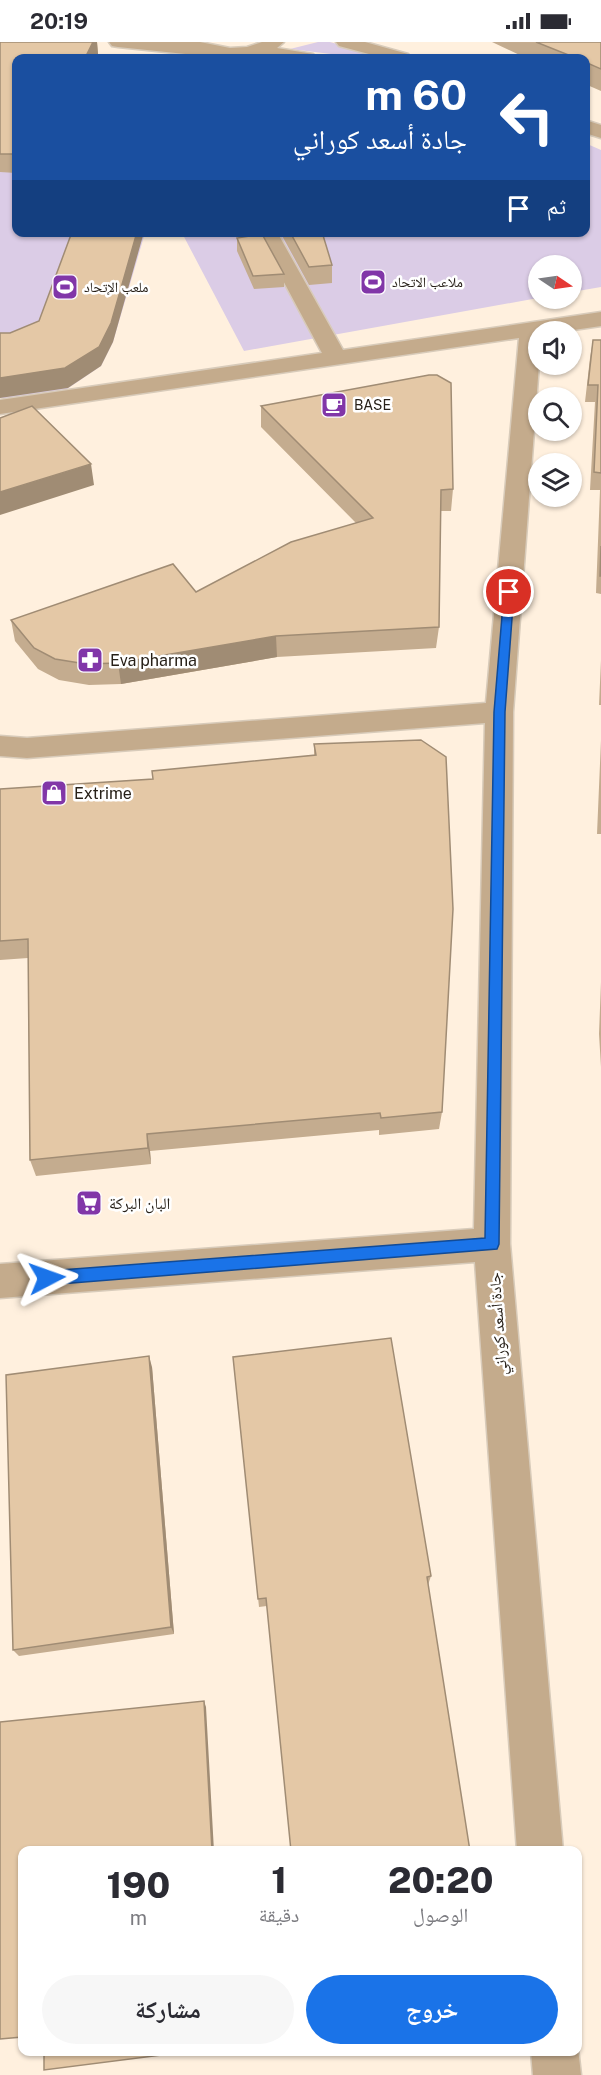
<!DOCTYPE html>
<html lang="ar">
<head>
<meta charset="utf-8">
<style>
  :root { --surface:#fff; --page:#f7f7f7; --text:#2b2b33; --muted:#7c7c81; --accent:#1a73e8 }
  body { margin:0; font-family:"Public Sans","Noto Naskh Arabic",sans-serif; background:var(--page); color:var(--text); direction:rtl; height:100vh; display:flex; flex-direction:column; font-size:22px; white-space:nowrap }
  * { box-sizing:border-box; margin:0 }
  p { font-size:20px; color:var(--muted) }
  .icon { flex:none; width:33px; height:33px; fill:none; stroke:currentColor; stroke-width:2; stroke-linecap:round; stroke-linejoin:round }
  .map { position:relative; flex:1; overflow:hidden; direction:ltr }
  .details { position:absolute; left:18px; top:1804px; width:564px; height:210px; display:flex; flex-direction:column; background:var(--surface); border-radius:12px; box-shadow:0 2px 4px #0004; direction:rtl }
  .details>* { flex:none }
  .guide { position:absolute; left:12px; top:12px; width:578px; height:183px; border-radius:12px; box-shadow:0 2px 4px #0004; direction:rtl; background:#1a4fa0; color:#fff; overflow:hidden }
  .needle { width:39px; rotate:103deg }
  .tools { position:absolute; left:528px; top:213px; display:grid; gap:12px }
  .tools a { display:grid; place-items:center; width:54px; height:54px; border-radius:50%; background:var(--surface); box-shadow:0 2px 4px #0004; font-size:30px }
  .pin { position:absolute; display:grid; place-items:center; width:51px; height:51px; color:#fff; margin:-26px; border:3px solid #fff; border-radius:50%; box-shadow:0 2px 6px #0007 }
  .me { position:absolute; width:66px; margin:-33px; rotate:86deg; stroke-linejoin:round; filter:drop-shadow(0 0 4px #0008) }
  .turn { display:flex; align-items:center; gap:21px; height:126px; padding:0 24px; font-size:27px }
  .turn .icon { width:78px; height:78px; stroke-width:2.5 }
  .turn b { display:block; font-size:42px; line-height:51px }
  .then { display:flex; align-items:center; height:57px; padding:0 24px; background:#0003; gap:12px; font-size:22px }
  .eta { display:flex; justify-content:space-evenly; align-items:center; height:102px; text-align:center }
  .eta b { font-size:36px; font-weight:800; line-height:42px }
  .button { display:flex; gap:12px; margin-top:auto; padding:12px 24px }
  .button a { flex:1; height:69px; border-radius:36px; background:var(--accent); color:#fff; font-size:24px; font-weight:800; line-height:69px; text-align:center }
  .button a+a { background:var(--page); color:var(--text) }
  .status { display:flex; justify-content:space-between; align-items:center; height:42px; padding:0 30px; background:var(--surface); direction:ltr }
  .status svg { height:16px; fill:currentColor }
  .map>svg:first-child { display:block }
  .green { fill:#dbcce6 }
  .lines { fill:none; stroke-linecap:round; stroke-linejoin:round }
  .minor-casing { stroke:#d8cbba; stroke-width:3 }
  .minor { fill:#c4ab8c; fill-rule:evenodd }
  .wall { fill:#c4ac8f }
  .shaded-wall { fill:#a08c74 }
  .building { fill:#e4c8a6; stroke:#a08c74; stroke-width:1.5 }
  .route { fill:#1a73e8; stroke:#114b97; stroke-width:1.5 }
  .labels { text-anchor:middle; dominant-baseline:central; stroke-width:5; stroke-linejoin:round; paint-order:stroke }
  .far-poi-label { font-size:14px; fill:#272018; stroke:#fff; text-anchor:start }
  .poi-label { font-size:16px; fill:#272018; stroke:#fff; text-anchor:start }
  .street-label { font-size:16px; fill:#272018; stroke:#fff }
</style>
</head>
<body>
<div class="status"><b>20:19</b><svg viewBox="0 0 49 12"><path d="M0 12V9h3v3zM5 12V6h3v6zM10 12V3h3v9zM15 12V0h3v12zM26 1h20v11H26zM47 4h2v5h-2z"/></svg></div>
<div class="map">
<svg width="601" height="2033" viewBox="0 0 601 2033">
  <rect width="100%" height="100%" fill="#fff0de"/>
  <path class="green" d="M318,0H330L388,16H364L290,7Z
    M0,95L16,96V190L145,191L113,300L101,324L67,347L35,358L0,356Z
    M585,101L601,108V245L572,250V224H538V256L244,309L182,191L585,190Z"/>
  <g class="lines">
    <g class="minor-casing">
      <path id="minor" d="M109,0H200L230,6L247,5L262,0H284L277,6L313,12L316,16H275L256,14L224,16L118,5L112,4Z
        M336,0H365L408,12L411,16H384L339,4Z
        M585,78L601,83V96L585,91Z
        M257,190H277L343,308L601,270V284L560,290H538L539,322L513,670L510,1202L563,1809H517L475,1220L0,1256V1222L474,1187L485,681L27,716L0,714V694L27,696L486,661L519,296L0,372V358L322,311Z
        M578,2006L581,2033H533L531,2010H578Z"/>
    </g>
    <use href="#minor" class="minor"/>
  </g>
  <path class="wall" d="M0,0H97L98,12L16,16V131L0,130Z
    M492,0H601V49L585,42V16H526Z
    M280,190H322L332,223V241L309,243Z
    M237,196L284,232V245L254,247L237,209Z
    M593,298H601V552L596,551L600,448H590L595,360H585L590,316Z
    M261,364L453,447L451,469H440L439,585L436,606L277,615L121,642L89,643L59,638L38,627L15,599L11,578L196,550L356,481L261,385Z
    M601,618V663H599Z
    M601,698V792H597Z
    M314,702L442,1070L439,1087L379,1093V1088L150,1109L151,1122L36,1134L30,1118L28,916L0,918V747L153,737L314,713Z
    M601,940V1025L599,992Z
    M233,1315L431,1534L428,1543L259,1565Z
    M152,1325L174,1592L19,1614L13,1608Z"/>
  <path class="shaded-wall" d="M93,0H97L98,12L96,16H85Z
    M137,190H144L113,300L101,324L68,346L0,356V336Z
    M91,422L94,443L0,473V450Z
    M276,594L277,615L121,642L118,621Z
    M147,1092L150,1109L151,1122L148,1106Z
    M149,1314L152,1325L174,1592L171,1585Z
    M204,1659L206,1665L214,1809H212Z"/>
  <path class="building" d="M0,0H93L85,16H16V112H0Z
    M536,0H601V27L585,20V16H576Z
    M72,190H137L111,281L99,305L65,326L0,336V291H10L39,279Z
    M290,190H322L332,223L309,225Z
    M262,192L284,232L253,234L237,196Z
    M593,298H601V431L594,430L598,343H588Z
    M429,333H437L451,341L453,447L441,448L439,585L276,594L118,621L86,622L55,617L34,606L11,578L173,522L196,550L291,500L373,476L261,364Z
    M32,364L91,422L0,450V376Z
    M601,504V534H600Z
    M421,698L446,715L453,867L442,1070L381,1076L380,1071L147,1092L148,1106L30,1118L28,897L0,899V747L153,737L152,729L316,713L314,702Z
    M391,1296L431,1534L427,1535L470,1809H291L266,1556L258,1557L233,1315Z
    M149,1314L171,1585L13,1608L6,1333Z
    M204,1659L212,1809H22V1995L0,1997V1680Z
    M44,2010H185L44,2028Z"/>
  <path class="route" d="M509,547L514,550L505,670L499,1202L497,1207L47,1243L41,1241L39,1236L41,1231L47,1229L485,1196L494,670L504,550Z"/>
  <defs>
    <g id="stadium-square" transform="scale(1.35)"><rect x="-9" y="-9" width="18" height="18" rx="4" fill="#8136a8" stroke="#fff"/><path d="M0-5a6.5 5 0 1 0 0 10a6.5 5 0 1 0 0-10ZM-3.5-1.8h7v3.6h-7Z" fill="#fff"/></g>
    <g id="cafe-square" transform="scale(1.35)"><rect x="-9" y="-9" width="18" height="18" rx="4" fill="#8136a8" stroke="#fff"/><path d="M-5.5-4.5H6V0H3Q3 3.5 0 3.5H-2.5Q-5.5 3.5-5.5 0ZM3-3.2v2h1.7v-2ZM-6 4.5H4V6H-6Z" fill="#fff"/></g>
    <g id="pharmacy-square" transform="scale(1.35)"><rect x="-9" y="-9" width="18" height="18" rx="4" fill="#8136a8" stroke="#fff"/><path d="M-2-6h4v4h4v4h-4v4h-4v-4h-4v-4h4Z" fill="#fff"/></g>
    <g id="shop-square" transform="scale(1.35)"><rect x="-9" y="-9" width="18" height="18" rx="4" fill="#8136a8" stroke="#fff"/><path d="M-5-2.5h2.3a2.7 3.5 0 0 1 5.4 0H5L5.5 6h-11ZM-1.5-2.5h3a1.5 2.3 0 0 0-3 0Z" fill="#fff"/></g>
    <g id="supermarket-square" transform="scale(1.35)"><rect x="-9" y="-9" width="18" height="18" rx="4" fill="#8136a8" stroke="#fff"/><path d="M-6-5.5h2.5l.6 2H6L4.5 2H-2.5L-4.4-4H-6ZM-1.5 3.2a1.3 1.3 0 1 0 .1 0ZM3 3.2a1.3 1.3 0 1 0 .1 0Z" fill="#fff"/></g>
  </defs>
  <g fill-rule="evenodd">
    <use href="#stadium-square" x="373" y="240"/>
    <use href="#stadium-square" x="65" y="245"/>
    <use href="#cafe-square" x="334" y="363"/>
    <use href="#pharmacy-square" x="90" y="618"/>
    <use href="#shop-square" x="54" y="751"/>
    <use href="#supermarket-square" x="89" y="1161"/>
  </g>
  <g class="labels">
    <g class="far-poi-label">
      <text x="392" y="240">ملاعب الاتحاد</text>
      <text x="84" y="245">ملعب الإتحاد</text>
      <text x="354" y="363">BASE</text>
    </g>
    <g class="poi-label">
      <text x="110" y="618">Eva pharma</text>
      <text x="74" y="751">Extrime</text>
      <text x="109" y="1161">البان البركة</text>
    </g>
    <g class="street-label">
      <text transform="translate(498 1282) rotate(-94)">جادة أسعد كوراني</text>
    </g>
  </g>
</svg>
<div class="tools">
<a><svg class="needle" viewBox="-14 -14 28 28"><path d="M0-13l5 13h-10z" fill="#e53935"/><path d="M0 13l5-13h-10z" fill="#7c7c81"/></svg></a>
<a><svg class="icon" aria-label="sound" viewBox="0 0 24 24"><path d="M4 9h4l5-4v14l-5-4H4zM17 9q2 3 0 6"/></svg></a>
<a><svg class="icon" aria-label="search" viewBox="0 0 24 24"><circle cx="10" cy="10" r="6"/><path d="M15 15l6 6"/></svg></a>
<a><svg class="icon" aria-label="layers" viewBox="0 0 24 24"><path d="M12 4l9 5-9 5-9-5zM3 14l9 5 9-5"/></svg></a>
</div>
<div class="pin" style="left:509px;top:550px;background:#d93025"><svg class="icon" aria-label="arrive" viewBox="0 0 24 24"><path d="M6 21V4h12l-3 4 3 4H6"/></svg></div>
<svg class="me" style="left:47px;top:1236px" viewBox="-20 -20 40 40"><path d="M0-17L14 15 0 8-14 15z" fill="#1a73e8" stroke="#fff" stroke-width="4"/></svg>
<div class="guide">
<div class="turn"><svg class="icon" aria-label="left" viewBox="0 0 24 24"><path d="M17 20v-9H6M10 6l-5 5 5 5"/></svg><div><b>60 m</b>جادة أسعد كوراني</div></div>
<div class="then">ثم<svg class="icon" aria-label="arrive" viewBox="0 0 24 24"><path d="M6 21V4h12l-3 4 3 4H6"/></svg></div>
</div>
<section class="details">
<div class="eta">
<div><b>20:20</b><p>الوصول</p></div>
<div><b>1</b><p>دقيقة</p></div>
<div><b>190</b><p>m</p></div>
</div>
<div class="button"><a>خروج</a><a>مشاركة</a></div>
</section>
</div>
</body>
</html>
